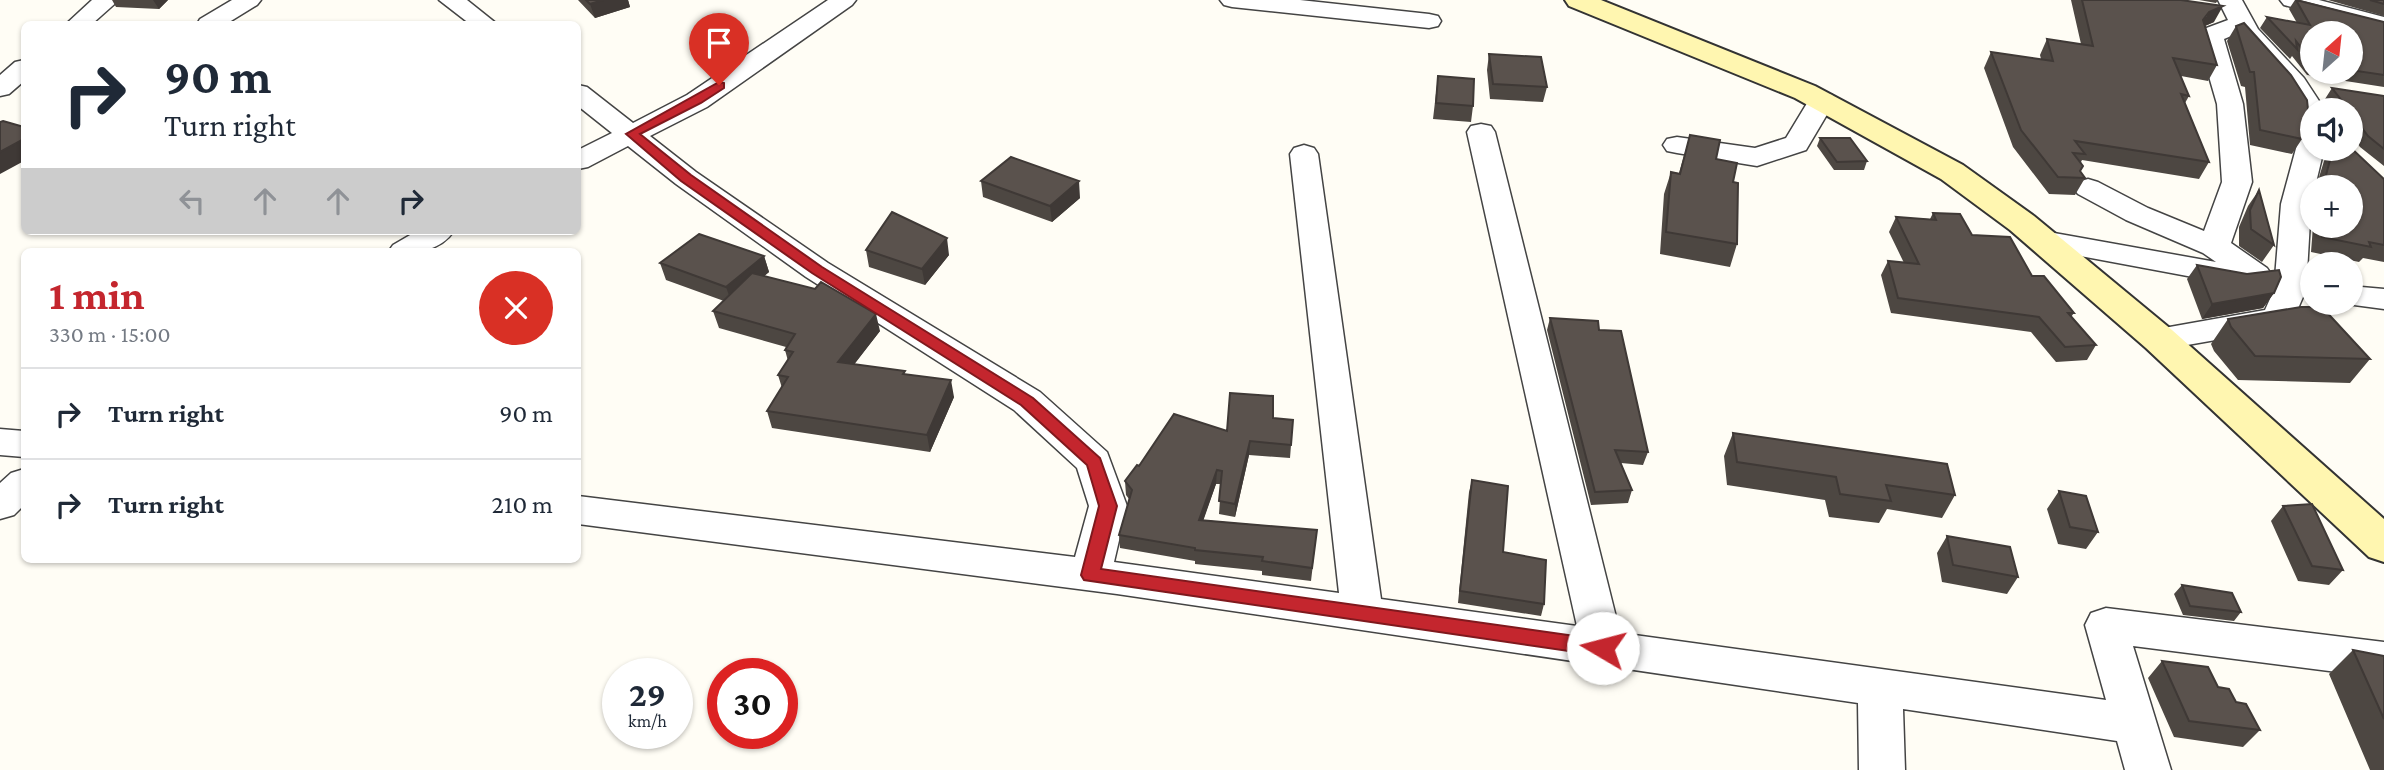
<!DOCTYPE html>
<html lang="en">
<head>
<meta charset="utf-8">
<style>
  :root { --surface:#fff; --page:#f6f6f7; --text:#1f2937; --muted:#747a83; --line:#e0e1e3; --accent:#c4262e }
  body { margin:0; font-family:"Crimson Pro",serif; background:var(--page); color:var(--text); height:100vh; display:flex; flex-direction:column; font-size:26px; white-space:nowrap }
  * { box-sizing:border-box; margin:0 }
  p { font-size:23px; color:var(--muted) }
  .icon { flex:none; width:38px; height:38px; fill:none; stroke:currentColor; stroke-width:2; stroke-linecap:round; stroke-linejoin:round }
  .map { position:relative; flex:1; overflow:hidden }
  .side { position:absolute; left:21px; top:248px; width:560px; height:315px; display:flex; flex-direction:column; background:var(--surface); border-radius:10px; box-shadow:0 2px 5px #0004 }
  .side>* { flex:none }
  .banner { position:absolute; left:21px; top:21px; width:560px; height:214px; border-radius:10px; box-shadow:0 2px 5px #0004; background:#fff; color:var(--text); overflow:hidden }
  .needle { width:46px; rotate:27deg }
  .buttons { position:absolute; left:2300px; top:21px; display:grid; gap:14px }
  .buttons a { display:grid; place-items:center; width:63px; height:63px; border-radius:50%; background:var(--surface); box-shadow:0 2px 5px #0004; font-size:35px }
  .speed { position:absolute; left:602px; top:658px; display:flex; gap:14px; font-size:35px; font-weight:700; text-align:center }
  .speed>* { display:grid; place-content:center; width:91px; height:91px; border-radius:50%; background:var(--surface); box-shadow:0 2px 5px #0004; line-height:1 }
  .speed small { font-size:18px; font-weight:400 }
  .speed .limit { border:10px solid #d22; background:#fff; color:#111 }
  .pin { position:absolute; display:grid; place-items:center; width:60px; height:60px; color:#fff; margin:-72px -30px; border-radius:50% 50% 50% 0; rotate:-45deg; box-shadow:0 0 7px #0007 }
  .pin .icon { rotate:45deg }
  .me { position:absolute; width:77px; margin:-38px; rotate:278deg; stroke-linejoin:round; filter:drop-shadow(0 0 5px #0008) }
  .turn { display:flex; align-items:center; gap:24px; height:147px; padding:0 28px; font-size:32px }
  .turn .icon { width:91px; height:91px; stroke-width:2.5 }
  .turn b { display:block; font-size:49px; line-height:60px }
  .lanes { display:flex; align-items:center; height:66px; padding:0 28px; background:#0003; justify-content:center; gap:35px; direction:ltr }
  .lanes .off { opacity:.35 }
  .round { display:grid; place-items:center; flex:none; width:74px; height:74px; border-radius:37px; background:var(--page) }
  .summary { display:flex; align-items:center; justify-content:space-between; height:119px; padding:0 28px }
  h1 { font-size:42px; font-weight:700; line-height:52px; color:var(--accent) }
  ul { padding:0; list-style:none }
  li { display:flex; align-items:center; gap:21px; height:91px; padding:0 28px; border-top:2px solid var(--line) }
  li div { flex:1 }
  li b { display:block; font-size:26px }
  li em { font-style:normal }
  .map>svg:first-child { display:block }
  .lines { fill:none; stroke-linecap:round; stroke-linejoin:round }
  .street-casing { stroke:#444; stroke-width:3 }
  .secondary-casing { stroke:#333; stroke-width:4 }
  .street { fill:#fff; fill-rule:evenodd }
  .secondary { fill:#fff6b0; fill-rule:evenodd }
  .wall { fill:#4d4742; fill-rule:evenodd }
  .shaded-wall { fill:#3f3936 }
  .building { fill:#5a524d; stroke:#3f3936; stroke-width:2 }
  .route { fill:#c4262e; stroke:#7f191e; stroke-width:2 }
</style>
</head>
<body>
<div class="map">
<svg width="2384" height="770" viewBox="0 0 2384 770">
  <rect width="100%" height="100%" fill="#fffdf5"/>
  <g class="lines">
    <g class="street-casing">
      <path id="street" d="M92,0H119L92,24H66Z
        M232,0H261L257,5L226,24H197L200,19Z
        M439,0H467L497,24H470Z
        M828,0H856L852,5L707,107L650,136L696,172L828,263L1040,392L1107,452L1127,506L1114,562L1339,593L1290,154L1294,148L1304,145L1314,148L1318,154L1381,599L1577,626L1467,132L1471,126L1481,124L1491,126L1495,132L1620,633L2106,700L2085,625L2091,613L2106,608L2384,642V678L2133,646L2171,770H2125L2117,741L1903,709L1905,770H1859L1858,703L1117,594L578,524V496L1075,557L1089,506L1077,468L1014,410L806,277L676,184L628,146L588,167L578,169V150L612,133L578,106V85L587,87L633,123L687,95Z
        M1220,0H1300L1429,14L1438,16L1441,21L1438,26L1429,28L1232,7L1224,5Z
        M2218,0H2242L2258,29L2304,78L2325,110H2312V120L2302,118L2284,88L2236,34L2224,39L2243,104L2252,182L2231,243L2267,268L2272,275L2267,282L2241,286L2032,247L2028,240L2032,233L2043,231L2216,262L2203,253L2126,220L2078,194L2073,188L2078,182L2088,179L2098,182L2148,208L2204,231L2222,182L2217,104L2197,35L2201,30L2228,20Z
        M2280,0H2319L2384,17V32L2284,5Z
        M24,60V81L9,94L0,96V75L15,62Z
        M1822,93L1832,95L1835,101L1806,150L1757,166L1677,153L1667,151L1663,145L1667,139L1677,137L1755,148L1786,138L1812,95Z
        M2312,133V149H2324L2315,187H2312L2306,290L2290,327L2159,350L2147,347L2142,339L2147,331L2265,310L2274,290L2281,204L2298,141L2302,135Z
        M417,231H454C438,254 413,252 388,252L393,245Z
        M2350,286L2384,289V309L2339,303H2350Z
        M0,429L24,431V457L0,455Z
        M24,469V505L14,515L0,519V483L11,473Z"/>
    </g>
    <g class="secondary-casing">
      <path id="secondary" d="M1565,0H1601L1815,86L1963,165L2034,216L2172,330L2384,519V562L2369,557L2146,348L2010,230L1941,179L1795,98L1569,6Z"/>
    </g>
    <use href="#street" class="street"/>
    <use href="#secondary" class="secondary"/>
  </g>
  <path class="wall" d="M112,0H168L159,9L116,7Z
    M578,0H628L630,7L595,18Z
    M2071,0H2181L2214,22L2205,26L2217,65L2208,81L2181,76L2189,96L2185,103L2209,162L2199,179L2082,160L2081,162L2083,166L2080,172L2085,178L2075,195L2049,194L2013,147L1984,68L1991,52L2041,59L2040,55L2047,39L2081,44Z
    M2199,0H2218L2216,3Z
    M2295,0H2300L2384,22V87L2307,75L2292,56L2290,59L2260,28L2267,17L2297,23L2289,9ZM2312,33H2350V72H2312Z
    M2328,0H2384V16Z
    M2236,26L2302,139L2292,154L2250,145L2245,87L2241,86L2227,41Z
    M1489,54L1547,87L1543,102L1490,99L1487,70Z
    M1438,76L1473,106L1471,122L1433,119Z
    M2332,88L2384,96V166L2360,147L2350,133V110H2333L2325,99Z
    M1690,135L1716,159L1733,182L1737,244L1730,267L1660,254L1664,194L1671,172L1679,173Z
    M1820,138L1867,161L1864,170H1834L1817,146Z
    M2332,149H2350L2384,179V262L2363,258L2359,262L2311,252L2313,226H2350V187H2316L2324,161Z
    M981,181L1080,198L1052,222L983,197Z
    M2259,190L2274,245L2262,262L2239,246V227L2248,206Z
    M1933,213L1972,235L2032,276L2074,313L2071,317L2096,345L2087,360L2056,362L2031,332L1891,313L1881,275L1888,261L1904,263L1889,232L1896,217L1930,219Z
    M866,250L949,255L925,285L869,267Z
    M764,256L769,272L764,276L880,331L854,364L906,375L954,397L930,452L772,428L767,411L782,388L778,375L788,361L785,350L786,347L719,328L713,311L724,301L666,280L660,263Z
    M2197,265L2274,293L2263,308L2202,319L2187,279Z
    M1550,318L1599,330L1648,452L1643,465L1621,463L1632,490L1628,503L1591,505L1547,330Z
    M2228,319L2370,359L2350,383L2238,380L2214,351L2211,344Z
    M1293,420L1290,458L1249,455L1235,517L1219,514L1221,484H1216L1203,520L1317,530L1311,581L1262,575V571L1195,564V561L1120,548L1119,535L1129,499L1126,495L1125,481L1139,466L1227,431Z
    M1733,433L1955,495L1942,518L1887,509L1879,523L1829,517L1825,500L1727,485L1724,456Z
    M1472,480L1503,552L1544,604L1541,616L1458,603L1469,492Z
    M2059,491L2098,532L2086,549L2058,544L2047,509Z
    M2283,506L2343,570L2329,585L2298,581L2271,521Z
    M1947,536L2018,577L2007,594L1942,582L1937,553Z
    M2182,585L2241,612L2234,621L2183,615L2174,594Z
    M2353,650L2384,656V770H2370L2329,674Z
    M2162,661L2218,687L2236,702L2260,730L2243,747L2174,737L2148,678Z"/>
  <path class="shaded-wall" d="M153,0H168L159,9Z
    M603,0H628L630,7L595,18L590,4Z
    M2223,6L2214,22L2200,28L2194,36L2209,12Z
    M24,139V161L0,174V152Z
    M1079,181L1080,198L1052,222L1050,206Z
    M947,238L949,255L925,285L922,269Z
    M764,256L769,272L732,304L726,287Z
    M2274,293L2263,308L2202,319L2212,304Z
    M876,314L880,331L843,379L838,362Z
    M951,380L954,397L930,452L927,435Z
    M1250,441L1249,455L1235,517V504Z
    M1217,470L1216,484L1199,533V520Z"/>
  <path class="building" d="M586,0H603L590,4Z
    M2082,0H2181L2223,6L2209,12L2203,20L2217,65L2173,58L2189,96L2181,94L2209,162L2075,141L2085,154L2073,153L2083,166L2080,171L2085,178L2058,177L2021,130L1991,52L2053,61L2047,39L2093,46Z
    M2296,0L2384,22V75L2350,70V33H2312V62L2296,41L2297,49L2267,17L2310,25Z
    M2370,0H2384V4Z
    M2244,23L2291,75L2307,100L2309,119L2302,139L2260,130L2254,72H2250L2236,26Z
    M1489,54L1541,57L1547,87L1493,84Z
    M1438,76L1474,79L1473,106L1436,103Z
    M2332,88L2384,96V149L2368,136L2350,112V110H2349Z
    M3,121L24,127V139L0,152V122Z
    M1690,135L1720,140L1716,159L1737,163L1733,182L1738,183L1737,244L1666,232L1671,172L1680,174Z
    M1820,138H1850L1867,161L1837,162Z
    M2350,147L2384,179V245L2369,242L2371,247L2322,237V226H2350V187H2325L2326,175L2333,149H2350Z
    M1011,157L1079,181L1050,206L981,181Z
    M2259,190L2274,245L2251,229L2250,210Z
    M892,212L947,238L922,269L866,250Z
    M1933,213L1960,214L1972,235L2010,237L2032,276H2044L2074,313H2068L2096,345L2065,347L2039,317L1898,298L1888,261L1919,264L1896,217L1936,220Z
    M699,234L764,256L726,287L660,263Z
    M2197,265L2247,274L2279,270L2281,277L2274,293L2212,304Z
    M752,273L815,289L821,282L876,314L838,362L905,371L903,374L951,380L927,435L767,411L788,377L778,375L793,352L785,350L795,334L713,311Z
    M2301,307H2322L2370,359L2255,356L2231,327L2228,319Z
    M1550,318L1598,321L1599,330L1621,331L1648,452L1615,450L1632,490L1595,492Z
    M1230,393L1273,396V418L1293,420L1291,445L1250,441L1235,504L1219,501L1222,471L1217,470L1199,520L1317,530L1312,568L1262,561L1263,557L1195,550V548L1119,535L1132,490L1125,481L1137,465L1139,466L1174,414L1227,431Z
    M1733,433L1947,464L1955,495L1886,485L1891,501L1840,494L1836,477L1737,462Z
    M1472,480L1508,486L1503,552L1546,560L1544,604L1460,591Z
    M2059,491L2086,496L2098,532L2070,527Z
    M2312,504L2343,570L2312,566L2283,506Z
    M1947,536L2010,547L2018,577L1953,565Z
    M2182,585L2232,593L2241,612L2190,606Z
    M2353,650L2384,656V719Z
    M2162,661L2208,667L2218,687L2229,689L2236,702L2246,704L2260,730L2189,721Z"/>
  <path class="route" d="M719,82L724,83V88L701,103L640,134L691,175L822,267L1033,398L1100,458L1117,506L1101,569L1603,640L1610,642L1613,648L1610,654L1603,656L1084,580L1081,575L1099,506L1087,465L1021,405L812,273L681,181L626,134Z"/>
</svg>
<div class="buttons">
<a><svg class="needle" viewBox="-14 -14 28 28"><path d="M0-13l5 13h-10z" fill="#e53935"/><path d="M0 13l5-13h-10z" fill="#747a83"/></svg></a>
<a><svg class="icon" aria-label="sound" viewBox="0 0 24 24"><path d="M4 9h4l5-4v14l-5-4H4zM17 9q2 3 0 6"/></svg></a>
<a>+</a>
<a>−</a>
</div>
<div class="speed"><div>29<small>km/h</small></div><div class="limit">30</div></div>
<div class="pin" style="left:719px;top:85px;background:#d93025"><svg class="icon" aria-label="arrive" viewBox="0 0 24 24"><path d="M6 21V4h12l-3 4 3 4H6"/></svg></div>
<svg class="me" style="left:1603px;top:648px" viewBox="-20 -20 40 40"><circle r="19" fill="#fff"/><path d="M0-13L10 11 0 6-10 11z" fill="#c4262e"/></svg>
<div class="banner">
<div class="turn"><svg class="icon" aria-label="right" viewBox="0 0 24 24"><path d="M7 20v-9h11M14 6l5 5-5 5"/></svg><div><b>90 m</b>Turn right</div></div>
<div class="lanes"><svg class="icon off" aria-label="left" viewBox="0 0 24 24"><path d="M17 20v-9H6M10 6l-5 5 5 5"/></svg><svg class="icon off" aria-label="ahead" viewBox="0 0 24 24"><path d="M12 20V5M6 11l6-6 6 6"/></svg><svg class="icon off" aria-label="ahead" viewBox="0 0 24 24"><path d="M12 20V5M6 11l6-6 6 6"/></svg><svg class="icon" aria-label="right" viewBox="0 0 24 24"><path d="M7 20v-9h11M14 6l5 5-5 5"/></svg></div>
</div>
<section class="side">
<div class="summary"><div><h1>1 min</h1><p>330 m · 15:00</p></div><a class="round" style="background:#d93025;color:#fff"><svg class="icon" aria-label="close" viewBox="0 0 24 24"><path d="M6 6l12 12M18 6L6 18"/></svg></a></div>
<ul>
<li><svg class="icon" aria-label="right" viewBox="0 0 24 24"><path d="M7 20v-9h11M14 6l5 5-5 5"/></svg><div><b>Turn right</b></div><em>90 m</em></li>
<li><svg class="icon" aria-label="right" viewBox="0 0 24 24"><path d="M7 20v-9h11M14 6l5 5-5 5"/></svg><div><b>Turn right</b></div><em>210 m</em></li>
</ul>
</section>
</div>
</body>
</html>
